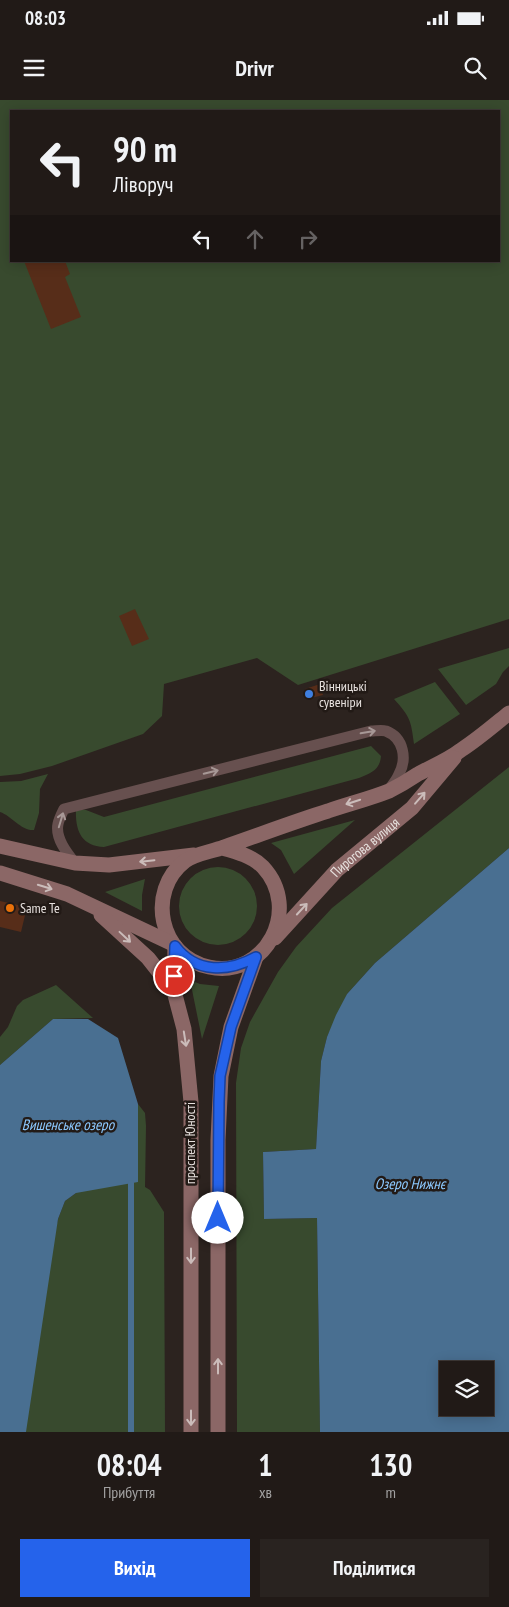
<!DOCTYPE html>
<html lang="uk">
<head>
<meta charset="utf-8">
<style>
  :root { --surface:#211a17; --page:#292320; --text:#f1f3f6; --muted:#a2a1a1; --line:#3e3836; --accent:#2563eb }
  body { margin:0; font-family:"PT Sans Narrow",sans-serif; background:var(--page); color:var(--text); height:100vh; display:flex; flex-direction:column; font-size:19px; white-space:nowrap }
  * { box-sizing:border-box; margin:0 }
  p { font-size:16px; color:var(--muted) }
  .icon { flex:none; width:28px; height:28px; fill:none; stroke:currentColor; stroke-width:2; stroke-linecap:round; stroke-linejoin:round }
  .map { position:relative; height:1332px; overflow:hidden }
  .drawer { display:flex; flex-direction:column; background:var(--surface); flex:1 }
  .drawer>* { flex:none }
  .top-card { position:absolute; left:10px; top:10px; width:490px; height:152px; border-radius:0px; box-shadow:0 2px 12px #0003,0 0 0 1px var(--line); background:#211a17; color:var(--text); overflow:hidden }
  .tools { position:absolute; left:439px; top:1261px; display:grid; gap:10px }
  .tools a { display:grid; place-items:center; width:55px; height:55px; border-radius:0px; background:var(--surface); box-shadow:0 2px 12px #0003,0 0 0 1px var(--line); font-size:25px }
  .pin { position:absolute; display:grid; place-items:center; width:42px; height:42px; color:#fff; margin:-21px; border:2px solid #fff; border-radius:50%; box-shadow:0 1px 5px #0007 }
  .me { position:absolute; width:55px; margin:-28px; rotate:0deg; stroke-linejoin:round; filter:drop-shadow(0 0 4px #0008) }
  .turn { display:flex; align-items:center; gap:18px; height:105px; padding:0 20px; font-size:22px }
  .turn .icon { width:65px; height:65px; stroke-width:2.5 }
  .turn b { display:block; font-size:35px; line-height:42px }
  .lanes { display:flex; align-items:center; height:48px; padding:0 20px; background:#0003; justify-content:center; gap:25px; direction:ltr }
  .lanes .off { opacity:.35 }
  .eta { display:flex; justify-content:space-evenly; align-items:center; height:85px; text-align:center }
  .eta b { font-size:30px; font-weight:700; line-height:35px }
  .button { display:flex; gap:10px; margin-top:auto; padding:10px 20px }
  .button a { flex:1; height:58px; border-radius:0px; background:var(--accent); color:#fff; font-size:20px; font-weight:700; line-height:58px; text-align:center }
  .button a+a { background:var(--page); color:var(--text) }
  .status { display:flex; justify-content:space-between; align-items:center; height:35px; padding:0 25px; background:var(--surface); direction:ltr }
  .status svg { height:14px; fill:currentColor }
  header { display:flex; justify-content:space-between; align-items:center; height:65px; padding:0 20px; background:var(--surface); font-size:22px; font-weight:700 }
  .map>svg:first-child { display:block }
  .green { fill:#384a2e; fill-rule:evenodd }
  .water { fill:#496f91; fill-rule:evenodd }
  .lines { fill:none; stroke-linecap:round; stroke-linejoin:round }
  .stream { stroke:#496f91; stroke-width:6 }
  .building { fill:#572d19 }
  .lane { stroke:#67504f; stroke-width:11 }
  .secondary { stroke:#8b6766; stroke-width:15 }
  .oneway { stroke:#a79896 }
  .oneway2 { stroke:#cbbcba }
  .route-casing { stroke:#184099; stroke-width:12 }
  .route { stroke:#2563eb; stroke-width:9 }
  .shop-dot { fill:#3f7fe0; stroke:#221a16; stroke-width:2 }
  .food-dot { fill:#e8710a; stroke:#221a16; stroke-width:2 }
  .labels { text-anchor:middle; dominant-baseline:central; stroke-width:5; stroke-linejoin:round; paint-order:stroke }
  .poi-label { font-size:14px; fill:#e7e1de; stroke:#221a16; text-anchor:start }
  .street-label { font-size:14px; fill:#e7e1de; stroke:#221a16 }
  .water-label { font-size:15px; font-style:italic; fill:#8cc9ff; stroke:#221a16 }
</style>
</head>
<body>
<div class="status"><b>08:03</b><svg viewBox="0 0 49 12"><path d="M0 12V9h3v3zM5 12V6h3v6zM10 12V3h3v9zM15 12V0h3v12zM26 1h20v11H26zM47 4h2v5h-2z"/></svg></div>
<header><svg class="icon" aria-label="menu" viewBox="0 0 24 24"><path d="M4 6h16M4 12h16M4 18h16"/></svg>Drivr<svg class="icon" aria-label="search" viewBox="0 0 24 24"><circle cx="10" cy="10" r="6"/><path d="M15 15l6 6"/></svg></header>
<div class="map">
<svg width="509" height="1332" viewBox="0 0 509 1332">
  <rect width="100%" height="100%" fill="#2c231f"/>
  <path class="green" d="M0,0H509V519L298,585L257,558L164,584L162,616L143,634L52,666L20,674L0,676ZM11,11H499V161H11Z
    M509,548V566L503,572L496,584L466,605L438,569Z
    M435,582L460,614L414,644C411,620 410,617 394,599Z
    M371,646L381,656C380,670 371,673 359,678L104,747C81,746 75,730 76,709L86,710L104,717Z
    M509,667V748L375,863L347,894L327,937L321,961L316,1049L263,1052L264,1119L317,1118L320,1332H237L236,983L241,948L250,922L278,872L296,847L332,808Z
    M48,674L40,689L39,713L34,730C21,731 12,716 0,712V682L21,681Z
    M355,720L294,774L281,750L271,743Z
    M179 806a39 39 0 1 1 78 0a39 39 0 1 1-78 0Z
    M145,779L142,795V811L105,792Z
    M190,880L200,884L219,886L202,939Z
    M56,885L93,918L53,919L0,965V937L8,927L17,906L23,900Z
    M138,1004L145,1013L146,1026L145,1087L150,1090L164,1112L165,1332H6L58,1119L65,1101L76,1093L91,1039Z"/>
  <path class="water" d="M509,748V1332H320L317,1118L264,1119L263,1052L316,1049L321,961L327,937L336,915L347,894L375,863ZM448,1270H485V1308H448Z
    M53,919H88L118,938L138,1004V1082L76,1093L65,1101L58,1119L26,1332H0V965Z"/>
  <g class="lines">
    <path class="stream" d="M131,1083V1332"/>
  </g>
  <path class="building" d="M24,161H65L70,174L65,177L81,217L51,229Z
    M135,509L149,539L132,546L119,516Z
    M320,584L323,595L307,599L305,589Z
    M0,801L27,807L21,832L0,827Z"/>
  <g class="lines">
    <path class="lane" d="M75,763C67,753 55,738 58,724C59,719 62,713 64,709L371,631C375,631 382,630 386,631C404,638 407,659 399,674C397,680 392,685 388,691"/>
    <g class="secondary">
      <path d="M0,746L75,763L109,765L194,755"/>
      <path d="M222,748C237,752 252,756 263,767C302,809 266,879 209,867C159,857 146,791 185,761C197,753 211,752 224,747C259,735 293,722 328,711C348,704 369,699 389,691C399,686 409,680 418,674C433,666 448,660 461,650C478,639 493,626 509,613"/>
      <path d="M0,773L67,794L173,844"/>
      <path d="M101,815L148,858L174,891"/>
      <path id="s1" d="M275,838L337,770L412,708L454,658"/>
      <path d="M175,846L174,891L184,929L191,1002V1332"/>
      <path d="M218,1332V1040L221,976L231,927L256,857"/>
    </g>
  </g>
  <defs><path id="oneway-shaft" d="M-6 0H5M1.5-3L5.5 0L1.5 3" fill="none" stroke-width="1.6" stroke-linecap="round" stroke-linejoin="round" transform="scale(1.25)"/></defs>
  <g class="oneway">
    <use href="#oneway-shaft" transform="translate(368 632) rotate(-10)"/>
    <use href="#oneway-shaft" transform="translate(211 672) rotate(-14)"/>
    <use href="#oneway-shaft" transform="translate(61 720) rotate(-73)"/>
  </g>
  <g class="oneway2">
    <use href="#oneway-shaft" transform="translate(420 698) rotate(-49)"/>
    <use href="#oneway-shaft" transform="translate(353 702) rotate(162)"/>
    <use href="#oneway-shaft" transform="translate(147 761) rotate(174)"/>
    <use href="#oneway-shaft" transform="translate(45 787) rotate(17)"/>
    <use href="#oneway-shaft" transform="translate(302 809) rotate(-47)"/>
    <use href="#oneway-shaft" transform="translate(125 837) rotate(43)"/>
    <use href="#oneway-shaft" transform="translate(185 939) rotate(81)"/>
    <use href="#oneway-shaft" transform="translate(191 1156) rotate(90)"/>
    <use href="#oneway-shaft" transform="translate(218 1266) rotate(-90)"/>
    <use href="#oneway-shaft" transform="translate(191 1318) rotate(90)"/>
  </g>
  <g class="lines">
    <g class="route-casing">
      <path id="route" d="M174,876L175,846C196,874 229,872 256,857L231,927L220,976L219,1002L218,1118"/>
    </g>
    <use href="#route" class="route"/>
  </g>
  <circle class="shop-dot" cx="309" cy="594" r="5"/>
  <circle class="food-dot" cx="10" cy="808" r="5"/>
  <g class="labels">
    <g class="poi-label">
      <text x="319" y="586">Вінницькі<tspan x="319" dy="16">сувеніри</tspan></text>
      <text x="20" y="808">Same Te</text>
    </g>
    <g class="street-label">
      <text stroke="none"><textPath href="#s1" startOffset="128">Пирогова вулиця</textPath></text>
      <text transform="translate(190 1043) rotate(-90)">проспект Юності</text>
    </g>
    <g class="water-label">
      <text x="68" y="1024">Вишенське озеро</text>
      <text x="410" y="1083">Озеро Нижнє</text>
    </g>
  </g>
</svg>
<div class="tools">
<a><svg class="icon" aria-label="layers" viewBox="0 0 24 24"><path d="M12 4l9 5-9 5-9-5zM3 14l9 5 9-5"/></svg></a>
</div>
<div class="pin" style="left:174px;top:876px;background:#d93025"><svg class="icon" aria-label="arrive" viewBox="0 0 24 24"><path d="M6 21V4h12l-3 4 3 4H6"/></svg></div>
<svg class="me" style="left:218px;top:1118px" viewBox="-20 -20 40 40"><circle r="19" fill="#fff"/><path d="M0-13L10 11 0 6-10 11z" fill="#2563eb"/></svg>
<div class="top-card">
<div class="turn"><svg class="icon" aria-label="left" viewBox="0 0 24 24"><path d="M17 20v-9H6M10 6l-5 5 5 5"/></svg><div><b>90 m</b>Ліворуч</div></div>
<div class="lanes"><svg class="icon" aria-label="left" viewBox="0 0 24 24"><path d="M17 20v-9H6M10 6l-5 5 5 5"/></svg><svg class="icon off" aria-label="ahead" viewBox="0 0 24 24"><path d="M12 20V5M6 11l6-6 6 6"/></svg><svg class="icon off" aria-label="right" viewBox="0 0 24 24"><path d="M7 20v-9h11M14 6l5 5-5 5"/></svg></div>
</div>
</div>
<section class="drawer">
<div class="eta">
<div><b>08:04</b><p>Прибуття</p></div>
<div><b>1</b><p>хв</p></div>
<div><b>130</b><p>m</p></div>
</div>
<div class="button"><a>Вихід</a><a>Поділитися</a></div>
</section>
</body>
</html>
